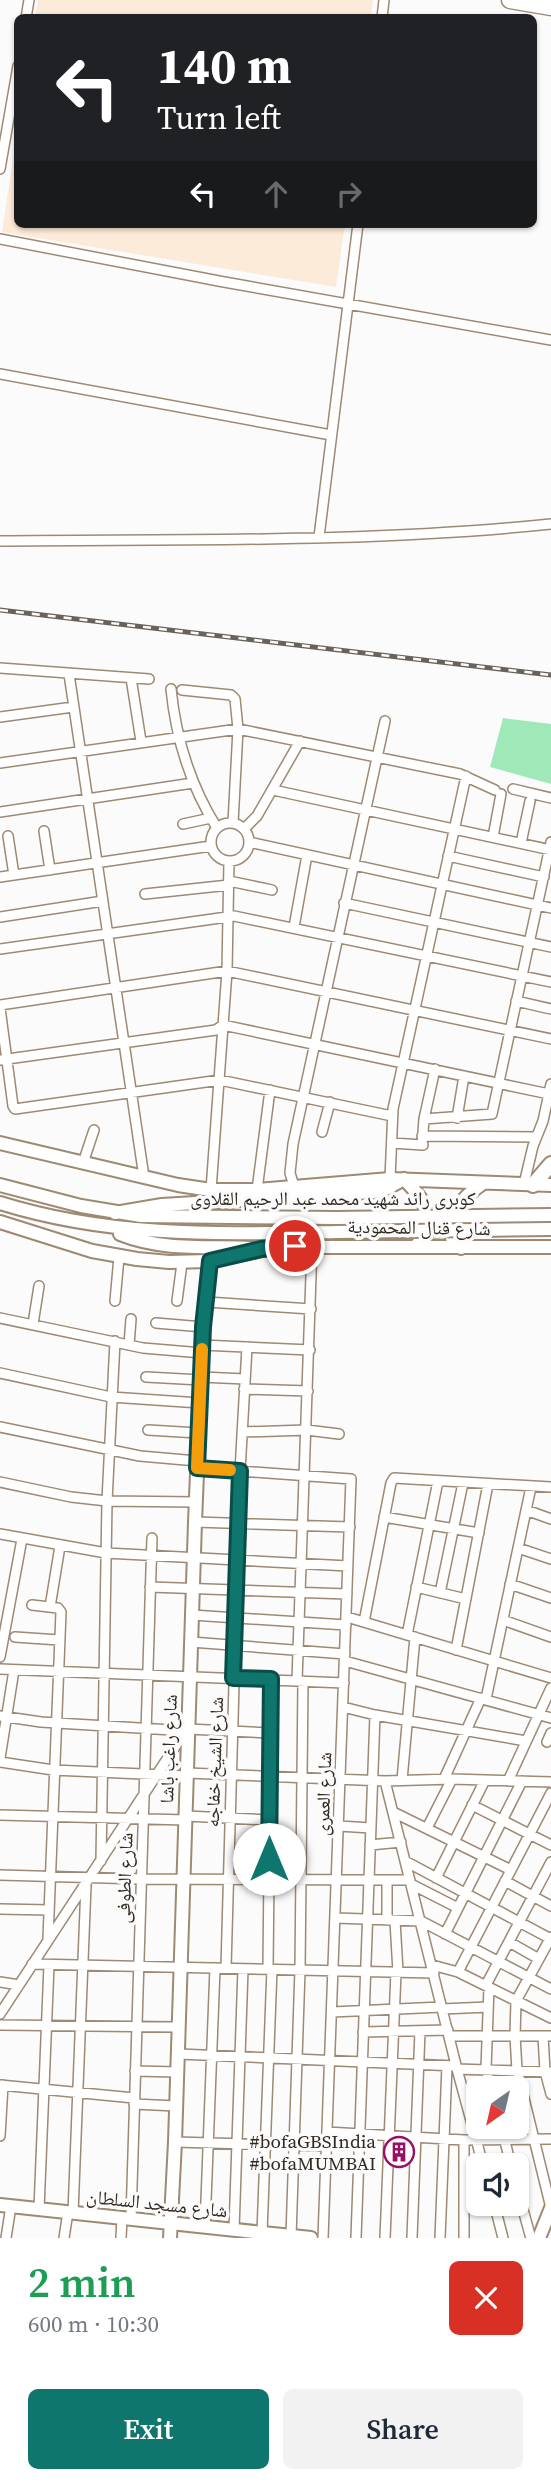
<!DOCTYPE html>
<html lang="en">
<head>
<meta charset="utf-8">
<style>
  :root { --surface:#fff; --page:#f2f2f3; --text:#1f2937; --muted:#747a83; --accent:#0f766e }
  body { margin:0; font-family:"Source Serif 4","Noto Naskh Arabic",serif; background:var(--page); color:var(--text); height:100vh; display:flex; flex-direction:column; font-size:26px; white-space:nowrap }
  * { box-sizing:border-box; margin:0 }
  p { font-size:23px; color:var(--muted) }
  .icon { flex:none; width:38px; height:38px; fill:none; stroke:currentColor; stroke-width:2; stroke-linecap:round; stroke-linejoin:round }
  .map { position:relative; height:2238px; overflow:hidden }
  .sheet { display:flex; flex-direction:column; background:var(--surface); flex:1 }
  .sheet>* { flex:none }
  .hud { position:absolute; left:14px; top:14px; width:523px; height:214px; border-radius:10px; box-shadow:0 2px 5px #0004; background:#202124; color:#fff; overflow:hidden }
  .needle { width:46px; rotate:214deg }
  .fabs { position:absolute; left:466px; top:2076px; display:grid; gap:14px }
  .fabs a { display:grid; place-items:center; width:63px; height:63px; border-radius:10px; background:var(--surface); box-shadow:0 2px 5px #0004; font-size:35px }
  .pin { position:absolute; display:grid; place-items:center; width:60px; height:60px; color:#fff; margin:-30px; border:4px solid #fff; border-radius:50%; box-shadow:0 2px 7px #0007 }
  .me { position:absolute; width:77px; margin:-38px; rotate:0deg; stroke-linejoin:round; filter:drop-shadow(0 0 5px #0008) }
  .turn { display:flex; align-items:center; gap:24px; height:147px; padding:0 28px; font-size:32px }
  .turn .icon { width:91px; height:91px; stroke-width:2.5 }
  .turn b { display:block; font-size:49px; line-height:60px }
  .lanes { display:flex; align-items:center; height:66px; padding:0 28px; background:#0003; justify-content:center; gap:35px; direction:ltr }
  .lanes .off { opacity:.35 }
  .round { display:grid; place-items:center; flex:none; width:74px; height:74px; border-radius:10px; background:var(--page) }
  .headline { display:flex; align-items:center; justify-content:space-between; height:119px; padding:0 28px }
  h1 { font-size:42px; font-weight:600; line-height:52px; color:#1e9e55 }
  .action { display:flex; gap:14px; margin-top:auto; padding:14px 28px }
  .action a { flex:1; height:80px; border-radius:10px; background:var(--accent); color:#fff; font-size:28px; font-weight:600; line-height:80px; text-align:center }
  .action a+a { background:var(--page); color:var(--text) }
  .map>svg:first-child { display:block }
  .built { fill:#fdebd9 }
  .green { fill:#9fe8b8 }
  .lines { fill:none; stroke-linecap:round; stroke-linejoin:round }
  .street-casing { stroke:#9e8972; stroke-width:12 }
  .secondary-casing { stroke:#9e8972; stroke-width:16 }
  .primary-casing { stroke:#9e8972; stroke-width:18 }
  .highway-casing { stroke:#9e8972; stroke-width:19 }
  .street { stroke:#fff; stroke-width:9 }
  .secondary { stroke:#fff; stroke-width:12 }
  .primary { stroke:#fff; stroke-width:14 }
  .highway { stroke:#fff; stroke-width:16 }
  .rail-casing { stroke:#68625b; stroke-width:5 }
  .rail { stroke:#fbfbfb; stroke-width:2.5; stroke-dasharray:8; stroke-linecap:butt }
  .secondary-bridge-casing { stroke:#9e8972; stroke-width:16; stroke-linecap:butt }
  .secondary-bridge { stroke:#fff; stroke-width:12 }
  .route-casing { stroke:#0a4d48; stroke-width:18 }
  .route { stroke:#0f766e; stroke-width:12 }
  .slow { stroke:#f59e0b; stroke-width:12 }
  .labels { text-anchor:middle; dominant-baseline:central; stroke-width:7; stroke-linejoin:round; paint-order:stroke }
  .street-label { font-size:19px; fill:#322920; stroke:#fbfbfb }
  .poi-label { font-size:19px; fill:#322920; stroke:#fbfbfb; text-anchor:end }
</style>
</head>
<body>
<div class="map">
<svg width="551" height="2238" viewBox="0 0 551 2238">
  <rect width="100%" height="100%" fill="#fbfbfb"/>
  <path class="built" d="M38,0H373L371,17H35Z
    M17,132L18,224H345L336,287L2,232Z"/>
  <path class="green" d="M503,718L551,724V784L490,767Z"/>
  <g class="lines">
    <g class="street-casing">
      <path id="street" d="M26,18L29,0
        M382,18L384,0
        M0,169L18,66
        M0,239L224,282L551,340
        M0,374L331,435
        M319,537L358,224
        M0,541C184,539 368,543 551,524
        M0,668L149,679
        M69,674L144,1177
        M131,678L141,741
        M171,689C176,739 190,785 217,828
        M182,690L231,695L235,699L238,729L233,823
        M0,717L73,707
        M0,763L238,729L460,774L495,790
        M513,789L551,798
        M273,790L551,850
        M0,812L193,783
        M211 842a19 19 0 1 1 38 0a19 19 0 1 1-38 0Z
        M183,824L211,818
        M244,829L257,816L300,741
        M44,831L50,870
        M8,836L14,875
        M493,837L501,794
        M249,842L551,908
        M521,843L530,801
        M448,856L544,877
        M0,877L211,846
        M229,881L272,890
        M145,894L229,885
        M344,903L551,947
        M0,917L103,901
        M294,927L307,855
        M0,949L234,916L551,982
        M516,1001L551,1009
        M0,1005L227,971L551,1039
        M0,1008L13,1106L15,1109L220,1080L392,1116
        M0,1060L216,1030L223,1025L549,1094
        M457,1118L464,1076
        M424,1119L492,1114L551,842
        M322,1132L330,1102
        M422,1136L536,1137
        M392,1143L423,1145
        M422,1145L424,1119L435,1069
        M83,1163L94,1130
        M390,1179L393,1109L466,776
        M524,1184L533,1146L543,1121L551,1084
        M294,1186L290,1173L293,1144L385,721
        M211,1190L227,971L229,861
        M257,1190L270,1090
        M115,1301L119,1257
        M177,1301L182,1263
        M207,1302L311,1309
        M0,1318L143,1348L202,1353
        M156,1323L203,1327
        M33,1324L39,1286
        M129,1345L131,1319
        M202,1345L310,1350
        M0,1373L111,1397L200,1403
        M146,1377L201,1380
        M201,1377L245,1379
        M244,1389L308,1391
        M0,1427L140,1456L197,1461
        M148,1430L198,1433
        M242,1432L307,1430L339,1434
        M197,1468L351,1479L323,2238
        M0,1482L71,1497L107,1501L195,1502
        M526,1510L551,1519
        M384,1517L479,1533
        M195,1522L350,1527
        M0,1534L106,1553L348,1566
        M518,1548L551,1559
        M510,1584L551,1598
        M150,1587L347,1594
        M416,1587L466,1599
        M440,1593L463,1483
        M32,1605L58,1608L61,1612L48,1939
        M50,1607L60,1546
        M192,1615L346,1625
        M347,1617L551,1678
        M503,1620L551,1637
        M364,1622L391,1483L394,1478L551,1487
        M407,1635L438,1481
        M15,1637L59,1640
        M191,1642L345,1654
        M456,1650L488,1484
        M0,1657L22,1539
        M345,1661L551,1718
        M0,1669L344,1683
        M297,1681L312,1246
        M486,1699L531,1487
        M343,1707L375,1715L526,1741
        M0,1716L41,1722L188,1731
        M188,1729L270,1733
        M547,1742L551,1733
        M0,1758L14,1670
        M0,1762L53,1770L187,1776
        M187,1773L385,1781L452,1779L551,1782
        M444,1779L481,1698
        M402,1780L415,1637
        M385,1781L457,2069L483,2165
        M508,1781L551,1688
        M472,1805L551,1845
        M393,1812L511,1870
        M0,1815L186,1820
        M186,1816L269,1820
        M339,1826L371,1828
        M427,1828L452,1779
        M370,1845L401,1842
        M101,1861L107,1501L115,1341
        M405,1861L551,1939
        M0,1875L141,1879L410,1880
        M436,1878L485,1780
        M387,1880V1920
        M505,1881L551,1906
        M411,1884L458,1908
        M0,1909L49,1910
        M336,1918L421,1921L551,1989
        M395,1921L398,1972
        M445,1934L522,1781
        M509,1942L539,1959
        M32,1964L434,1973
        M432,1965L458,1972L551,2018
        M226,1968L240,1471L247,1347
        M268,1969L271,1679
        M458,1972L551,1793
        M0,1982L19,1985
        M486,1985L551,1862
        M489,1987L486,2069L491,2088
        M442,2009L488,2007
        M332,2012L442,2007
        M0,2014L186,1730
        M0,2025L178,2027
        M363,2032L448,2030
        M449,2036H551
        M543,2036L545,2071L551,2094
        M178,2054L456,2066
        M457,2069L551,2072
        M135,2071L177,2072
        M0,2085L134,2098
        M134,2104L176,2106
        M501,2126L511,2165
        M327,2132L464,2140L551,2139
        M0,2136L3,2085
        M464,2140V2238
        M175,2142L327,2146
        M516,2184L530,2235
        M494,2203L503,2238
        M551,2208L517,2070L515,2036L516,2001L551,1937
        M39,2209L49,1965
        M73,2213L86,1885
        M131,2219L152,1538
        M205,2227L215,1968
        M234,2230L243,1969
        M262,2233L272,1969
        M291,2236L300,1970L303,1681
        M6,2238L11,2206
        M64,2238L68,2212
        M121,2238L122,2218
        M356,2238L375,1715
        M385,2238L396,1972
        M412,2238L420,2031
        M440,2238L447,2066"/>
    </g>
    <g class="secondary-casing">
      <path id="secondary" d="M0,1143L178,1185L211,1190H257L390,1179L551,1185
        M0,1185L81,1206L141,1216L337,1218
        M0,1203C112,1238 221,1234 337,1232
        M115,1213L162,1205L373,1192L384,1190L404,1179C420,1195 432,1210 427,1233L416,1246
        M0,1222L92,1251L137,1259L169,1262L210,1261L277,1247H551
        M120,1234C162,1251 207,1246 251,1248
        M461,1248L452,1238C449,1211 462,1198 483,1183
        M0,2205L311,2238
        M170,2238L175,2142L195,1522L203,1327L210,1261
        M539,2238L551,2208"/>
    </g>
    <g class="primary-casing">
      <path id="primary" d="M533,1185L551,1164"/>
    </g>
    <g class="highway-casing">
      <path id="highway" d="M510,0L551,7"/>
    </g>
    <use href="#street" class="street"/>
    <use href="#secondary" class="secondary"/>
    <use href="#primary" class="primary"/>
    <use href="#highway" class="highway"/>
    <g class="rail-casing">
      <path id="rail" d="M0,610L551,675"/>
    </g>
    <use href="#rail" class="rail"/>
    <g class="secondary-bridge-casing">
      <path id="secondary-bridge" d="M337,1218L551,1215
        M337,1232L551,1229"/>
    </g>
    <use href="#secondary-bridge" class="secondary-bridge"/>
  </g>
  <g class="lines">
    <g class="route-casing">
      <path id="route" d="M269,1859L271,1679L233,1678L240,1471L197,1468L203,1327L210,1261L261,1249L295,1246"/>
    </g>
    <use href="#route" class="route"/>
    <path class="slow" d="M202,1349L197,1468L230,1470"/>
  </g>
  <defs>
    <g id="building-ring" transform="scale(1.575)"><circle r="9.5" fill="#fbfbfb" stroke="#981065" stroke-width="1.5"/><path d="M-4-6H4V6H1V3H-1V6H-4ZM-2.5-4.3h1.7v1.8h-1.7ZM.8-4.3h1.7v1.8H.8ZM-2.5-1h1.7V.8h-1.7ZM.8-1h1.7V.8H.8Z" fill="#981065"/></g>
  </defs>
  <g fill-rule="evenodd">
    <use href="#building-ring" x="399" y="2152"/>
  </g>
  <g class="labels">
    <g class="street-label">
      <text x="333" y="1198">كوبرى رائد شهيد محمد عبد الرحيم القلاوى</text>
      <text transform="translate(419 1227) rotate(1)">شارع قنال المحمودية</text>
      <text transform="translate(168 1749) rotate(-88)">شارع راغب باشا</text>
      <text transform="translate(214 1762) rotate(-88)">شارع الشيخ خفاجه</text>
      <text transform="translate(323 1794) rotate(-88)">شارع العمرى</text>
      <text transform="translate(124 1878) rotate(-88)">شارع الطوفى</text>
      <text transform="translate(157 2203) rotate(6)">شارع مسجد السلطان</text>
    </g>
    <g class="poi-label">
      <text x="376" y="2141">#bofaGBSIndia<tspan x="376" dy="22">#bofaMUMBAI</tspan></text>
    </g>
  </g>
</svg>
<div class="fabs">
<a><svg class="needle" viewBox="-14 -14 28 28"><path d="M0-13l5 13h-10z" fill="#e53935"/><path d="M0 13l5-13h-10z" fill="#747a83"/></svg></a>
<a><svg class="icon" aria-label="sound" viewBox="0 0 24 24"><path d="M4 9h4l5-4v14l-5-4H4zM17 9q2 3 0 6"/></svg></a>
</div>
<div class="pin" style="left:295px;top:1246px;background:#d93025"><svg class="icon" aria-label="arrive" viewBox="0 0 24 24"><path d="M6 21V4h12l-3 4 3 4H6"/></svg></div>
<svg class="me" style="left:269px;top:1859px" viewBox="-20 -20 40 40"><circle r="19" fill="#fff"/><path d="M0-13L10 11 0 6-10 11z" fill="#0f766e"/></svg>
<div class="hud">
<div class="turn"><svg class="icon" aria-label="left" viewBox="0 0 24 24"><path d="M17 20v-9H6M10 6l-5 5 5 5"/></svg><div><b>140 m</b>Turn left</div></div>
<div class="lanes"><svg class="icon" aria-label="left" viewBox="0 0 24 24"><path d="M17 20v-9H6M10 6l-5 5 5 5"/></svg><svg class="icon off" aria-label="ahead" viewBox="0 0 24 24"><path d="M12 20V5M6 11l6-6 6 6"/></svg><svg class="icon off" aria-label="right" viewBox="0 0 24 24"><path d="M7 20v-9h11M14 6l5 5-5 5"/></svg></div>
</div>
</div>
<section class="sheet">
<div class="headline"><div><h1>2 min</h1><p>600 m · 10:30</p></div><a class="round" style="background:#d93025;color:#fff"><svg class="icon" aria-label="close" viewBox="0 0 24 24"><path d="M6 6l12 12M18 6L6 18"/></svg></a></div>
<div class="action"><a>Exit</a><a>Share</a></div>
</section>
</body>
</html>
